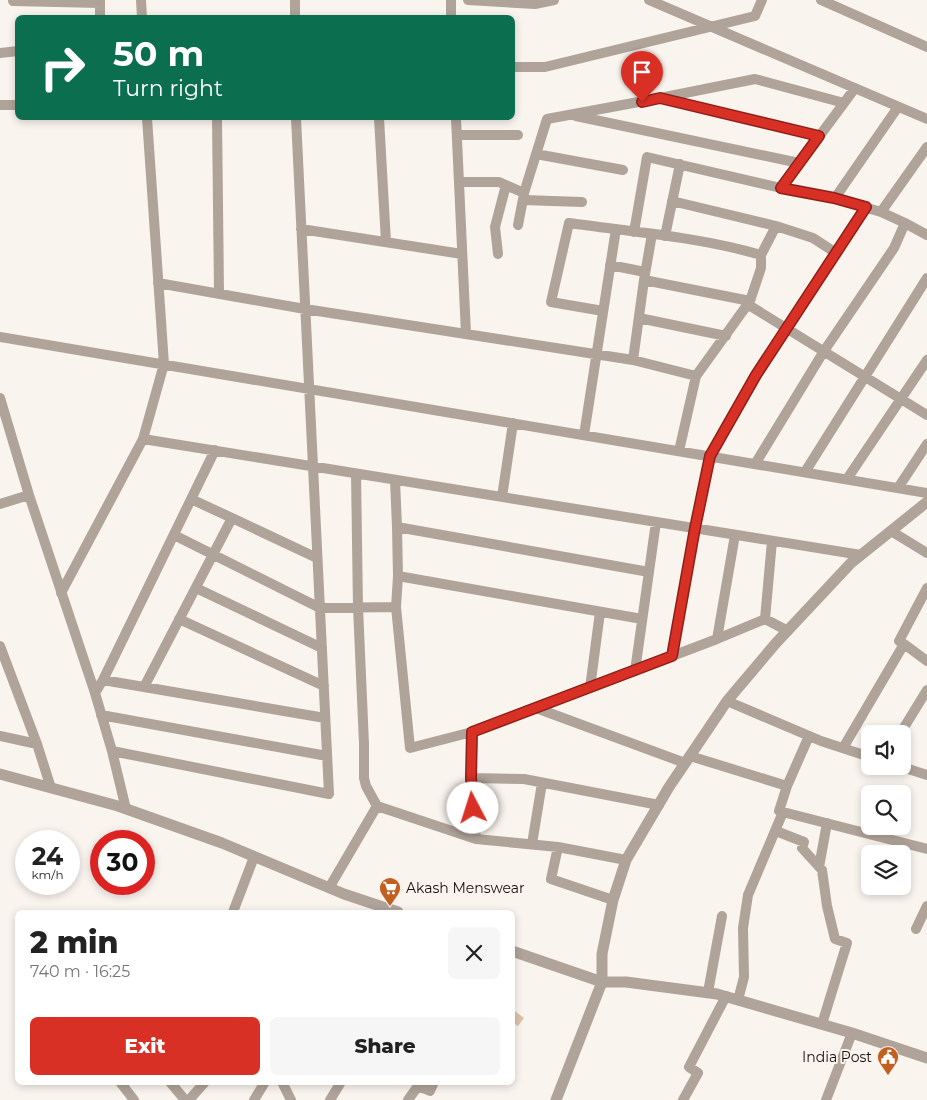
<!DOCTYPE html>
<html lang="en">
<head>
<meta charset="utf-8">
<style>
  :root { --surface:#fff; --page:#f6f6f6; --text:#222; --muted:#767676; --accent:#d93025 }
  body { margin:0; font-family:Montserrat,sans-serif; background:var(--page); color:var(--text); height:100vh; display:flex; flex-direction:column; font-size:19px; white-space:nowrap }
  * { box-sizing:border-box; margin:0 }
  p { font-size:16px; color:var(--muted) }
  .icon { flex:none; width:28px; height:28px; fill:none; stroke:currentColor; stroke-width:2; stroke-linecap:round; stroke-linejoin:round }
  .map { position:relative; flex:1; overflow:hidden }
  .drawer { position:absolute; left:15px; top:910px; width:500px; height:175px; display:flex; flex-direction:column; background:var(--surface); border-radius:8px; box-shadow:0 2px 8px #0003 }
  .drawer>* { flex:none }
  .banner { position:absolute; left:15px; top:15px; width:500px; height:105px; border-radius:8px; box-shadow:0 2px 8px #0003; background:#0b6e4f; color:#fff; overflow:hidden }
  .fabs { position:absolute; left:861px; top:725px; display:grid; gap:10px }
  .fabs a { display:grid; place-items:center; width:50px; height:50px; border-radius:8px; background:var(--surface); box-shadow:0 2px 8px #0003; font-size:25px }
  .speed { position:absolute; left:15px; top:830px; display:flex; gap:10px; font-size:25px; font-weight:700; text-align:center }
  .speed>* { display:grid; place-content:center; width:65px; height:65px; border-radius:50%; background:var(--surface); box-shadow:0 2px 8px #0003; line-height:1 }
  .speed small { font-size:12px; font-weight:400 }
  .speed .limit { border:8px solid #d22; background:#fff; color:#111 }
  .pin { position:absolute; display:grid; place-items:center; width:42px; height:42px; color:#fff; margin:-51px -21px; border-radius:50% 50% 50% 0; rotate:-45deg; box-shadow:0 0 5px #0007 }
  .pin .icon { rotate:45deg }
  .me { position:absolute; width:55px; margin:-28px; rotate:355deg; stroke-linejoin:round; filter:drop-shadow(0 0 4px #0008) }
  .turn { display:flex; align-items:center; gap:18px; height:105px; padding:0 15px; font-size:22px }
  .turn .icon { width:65px; height:65px; stroke-width:2.5 }
  .turn b { display:block; font-size:35px; line-height:42px }
  .round { display:grid; place-items:center; flex:none; width:52px; height:52px; border-radius:8px; background:var(--page) }
  .summary { display:flex; align-items:center; justify-content:space-between; height:85px; padding:0 15px }
  h1 { font-size:30px; font-weight:800; line-height:38px }
  .primary-button { display:flex; gap:10px; margin-top:auto; padding:10px 15px }
  .primary-button a { flex:1; height:58px; border-radius:8px; background:var(--accent); color:#fff; font-size:20px; font-weight:800; line-height:58px; text-align:center }
  .primary-button a+a { background:var(--page); color:var(--text) }
  .map>svg:first-child { display:block }
  .building { fill:#e0c2a9 }
  .lines { fill:none; stroke-linecap:round; stroke-linejoin:round }
  .minor { stroke:#b0a399; stroke-width:10 }
  .tertiary { stroke:#b0a399; stroke-width:11 }
  .route-casing { stroke:#8d1f18; stroke-width:12 }
  .route { stroke:#d93025; stroke-width:9 }
  .labels { text-anchor:middle; dominant-baseline:central; stroke-width:4; stroke-linejoin:round; paint-order:stroke }
  .poi-label { font-size:14px; fill:#190f07; stroke:#faf4ef; text-anchor:start }
</style>
</head>
<body>
<div class="map">
<svg width="927" height="1100" viewBox="0 0 927 1100">
  <rect width="100%" height="100%" fill="#faf4ef"/>
  <path class="building" d="M512,1009L524,1018L518,1026L512,1022Z"/>
  <g class="lines">
    <path class="minor" d="M100,0V18
      M141,0L142,18
      M295,0V18
      M451,0V18
      M468,0L535,4L554,0
      M649,0L927,119
      M821,0L927,47
      M13,1L100,3
      M0,53L18,51
      M512,67H545L755,16L762,0
      M664,99L819,136
      M0,105H18
      M576,116L799,163
      M217,118L219,293
      M379,118L386,242
      M456,118L466,334
      M457,135H518
      M536,154L623,170
      M459,182H499L524,193L547,119L660,98L755,79L844,103L855,88
      M781,188L835,198L898,107
      M834,198L881,212L905,223L927,235
      M523,200L582,202
      M672,201L776,226L813,238L836,253
      M881,212L927,147
      M518,225L524,194
      M301,229L462,254
      M634,232L647,157L781,188L844,103
      M665,236L680,164
      M498,254L495,227L506,185
      M761,255L776,226
      M610,265L645,272
      M644,280L750,301
      M158,283L305,309L633,360L696,376L679,451
      M747,304L927,415
      M603,311L551,302L569,223C633,232 699,237 761,255V268L750,301L696,376
      M639,318L726,336
      M0,337L927,493
      M633,360L644,280L652,234
      M0,398L29,495L95,693L112,751L126,809
      M584,435L616,229
      M143,439L861,555
      M755,464L824,351L894,248L905,223
      M805,472L927,278
      M356,474L358,607L364,744V778L366,786L377,806
      M847,479L927,360
      M395,480L397,527L649,572
      M898,488L927,444
      M502,497L513,423
      M0,504L29,495
      M232,518L317,558
      M397,527L398,576L642,619
      M891,531L927,553
      M174,535L320,608L396,607L398,576
      M196,588L322,648
      M61,593L143,439L164,364L147,118
      M396,607L410,748L472,732
      M179,619L324,686
      M765,619L788,631
      M717,639L735,535
      M904,644L899,641L927,588
      M0,646L37,744L0,736
      M672,657L695,528L710,456L757,375L866,207
      M635,671L656,522
      M103,680L325,718
      M144,687L232,518L191,499
      M590,688L600,612
      M95,693L103,680L215,450
      M727,701L821,741L870,757
      M536,708L685,763
      M101,715L327,756
      M900,734L927,690
      M37,744L51,788
      M843,748L904,644L927,661
      M112,751L329,794L296,118
      M690,756L787,786L779,811L927,849
      M899,766L927,775
      M471,778L524,779L659,805
      M787,786L809,736
      M776,831L804,842L802,848L822,870L827,906L835,939L847,943L822,1024
      M476,839L558,847L626,860
      M532,844L542,783
      M558,847L551,879L613,900
      M819,867L827,823
      M329,888L377,806L476,839L471,778L472,732L717,639L765,619L772,541
      M233,912L254,857
      M916,929L927,906
      M708,992L722,916
      M738,1000L744,977L743,928L748,895L783,812
      M120,1082L134,1100
      M170,1082L185,1100
      M282,1082L291,1100
      M189,1100L205,1082
      M254,1100L265,1082
      M330,1100L341,1082
      M408,1100L418,1086L430,1091L434,1082
      M683,1100L698,1073L689,1067L726,996
      M826,1100L852,1033"/>
    <path class="tertiary" d="M0,774L118,806L222,843L344,894L398,912
      M512,951L602,982H626L717,994L852,1033L927,1058
      M556,1100L602,982V954L613,900L626,860L669,787L727,701L776,643L851,563L927,502"/>
  </g>
  <g class="lines">
    <g class="route-casing">
      <path id="route" d="M473,808L471,778L472,732L672,656L695,528L710,456L756,375L866,207L834,198L781,188L819,136L660,98L642,102"/>
    </g>
    <use href="#route" class="route"/>
  </g>
  <defs>
    <g id="supermarket-pin" transform="scale(1.125)"><path d="M0 17L-7.5 6A9.5 9.5 0 1 1 7.5 6Z" fill="#c16021" stroke="#faf4ef"/><path d="M-6-5.5h2.5l.6 2H6L4.5 2H-2.5L-4.4-4H-6ZM-1.5 3.2a1.3 1.3 0 1 0 .1 0ZM3 3.2a1.3 1.3 0 1 0 .1 0Z" fill="#fff"/></g>
    <g id="civic-pin" transform="scale(1.125)"><path d="M0 17L-7.5 6A9.5 9.5 0 1 1 7.5 6Z" fill="#c16021" stroke="#faf4ef"/><path d="M-.6-6.5H3V-4.5H.6V-3L4-1V1h2V6H-6V1h2V-1L-.6-3ZM-1.2 2.5V6h2.4V2.5Z" fill="#fff"/></g>
  </defs>
  <g fill-rule="evenodd">
    <use href="#supermarket-pin" x="390" y="888"/>
    <use href="#civic-pin" x="888" y="1057"/>
  </g>
  <g class="labels">
    <g class="poi-label">
      <text x="406" y="888">Akash Menswear</text>
      <text x="872" y="1057" text-anchor="end">India Post</text>
    </g>
  </g>
</svg>
<div class="fabs">
<a><svg class="icon" aria-label="sound" viewBox="0 0 24 24"><path d="M4 9h4l5-4v14l-5-4H4zM17 9q2 3 0 6"/></svg></a>
<a><svg class="icon" aria-label="search" viewBox="0 0 24 24"><circle cx="10" cy="10" r="6"/><path d="M15 15l6 6"/></svg></a>
<a><svg class="icon" aria-label="layers" viewBox="0 0 24 24"><path d="M12 4l9 5-9 5-9-5zM3 14l9 5 9-5"/></svg></a>
</div>
<div class="speed"><div>24<small>km/h</small></div><div class="limit">30</div></div>
<div class="pin" style="left:642px;top:102px;background:#d93025"><svg class="icon" aria-label="arrive" viewBox="0 0 24 24"><path d="M6 21V4h12l-3 4 3 4H6"/></svg></div>
<svg class="me" style="left:473px;top:808px" viewBox="-20 -20 40 40"><circle r="19" fill="#fff"/><path d="M0-13L10 11 0 6-10 11z" fill="#d93025"/></svg>
<div class="banner">
<div class="turn"><svg class="icon" aria-label="right" viewBox="0 0 24 24"><path d="M7 20v-9h11M14 6l5 5-5 5"/></svg><div><b>50 m</b>Turn right</div></div>
</div>
<section class="drawer">
<div class="summary"><div><h1>2 min</h1><p>740 m · 16:25</p></div><a class="round"><svg class="icon" aria-label="close" viewBox="0 0 24 24"><path d="M6 6l12 12M18 6L6 18"/></svg></a></div>
<div class="primary-button"><a>Exit</a><a>Share</a></div>
</section>
</div>
</body>
</html>
